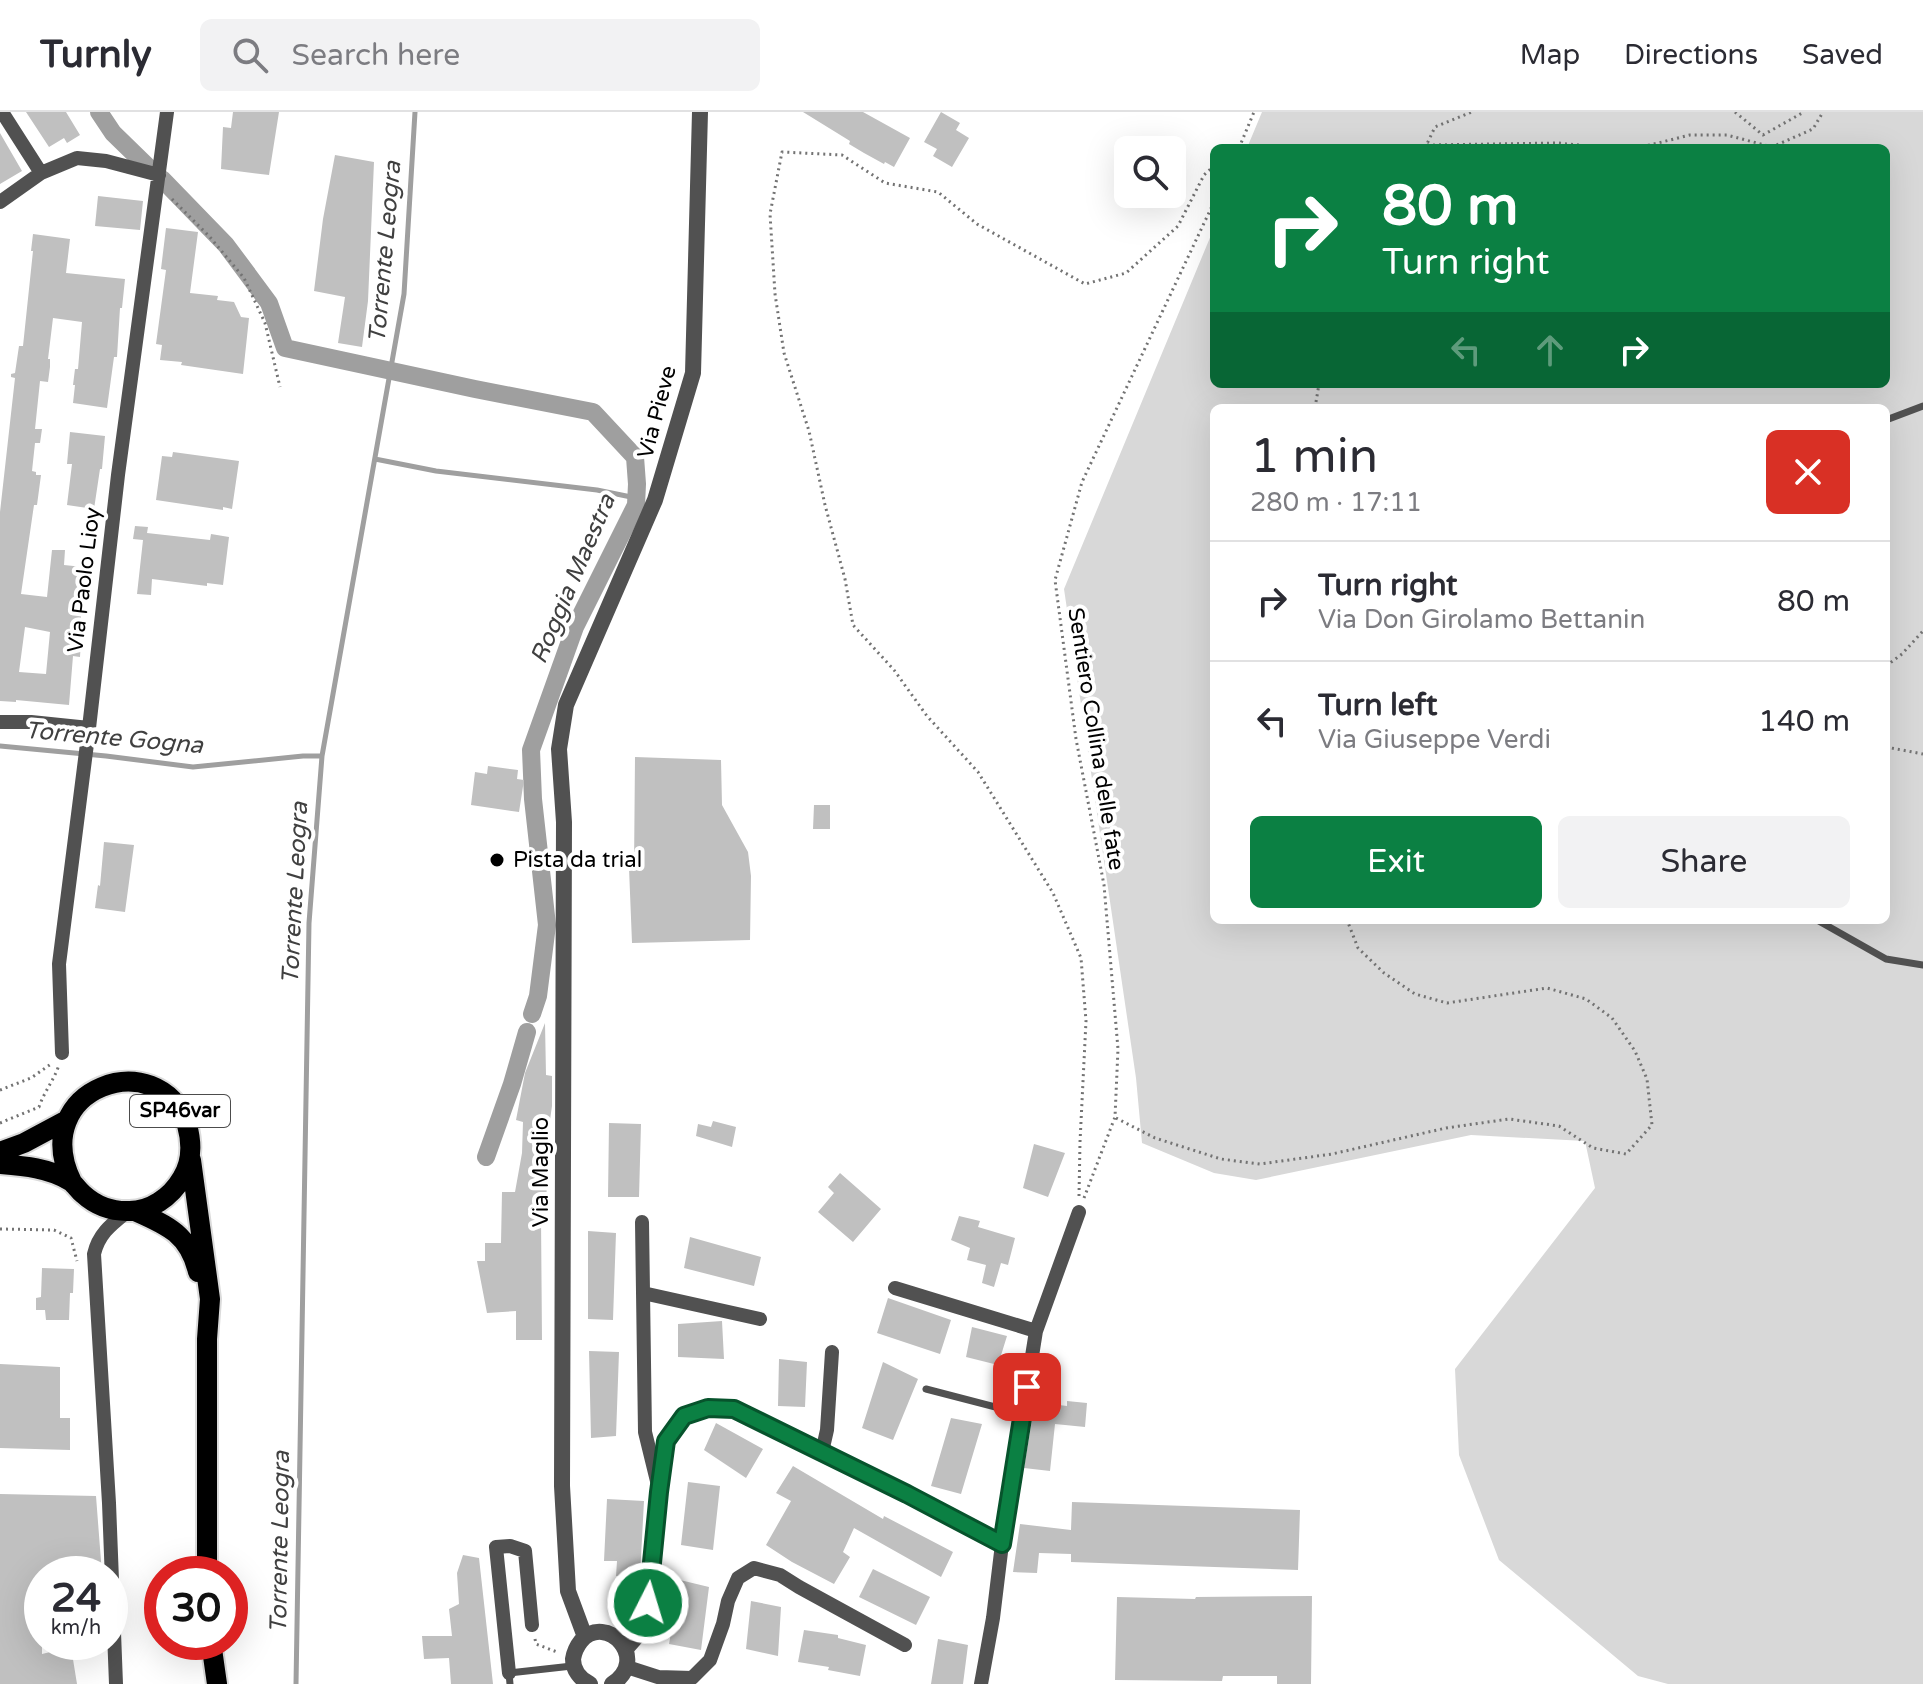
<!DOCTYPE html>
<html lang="en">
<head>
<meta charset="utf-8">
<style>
  :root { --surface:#fff; --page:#f2f2f3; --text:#2b2b33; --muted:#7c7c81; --line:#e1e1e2; --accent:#0b8043 }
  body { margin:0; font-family:"Varela Round",sans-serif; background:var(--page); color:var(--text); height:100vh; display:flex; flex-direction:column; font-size:30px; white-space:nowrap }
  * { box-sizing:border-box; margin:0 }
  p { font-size:26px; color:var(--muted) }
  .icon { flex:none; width:44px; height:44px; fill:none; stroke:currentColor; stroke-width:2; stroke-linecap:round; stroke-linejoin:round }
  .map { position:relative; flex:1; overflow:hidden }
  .details { position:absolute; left:1210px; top:292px; width:680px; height:520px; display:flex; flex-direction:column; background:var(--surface); border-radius:12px; box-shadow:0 8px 32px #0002 }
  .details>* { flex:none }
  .banner { position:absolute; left:1210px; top:32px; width:680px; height:244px; border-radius:12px; box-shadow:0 8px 32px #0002; background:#0b8043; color:#fff; overflow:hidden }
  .buttons { position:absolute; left:1114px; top:24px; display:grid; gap:16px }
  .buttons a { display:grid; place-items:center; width:72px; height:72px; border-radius:12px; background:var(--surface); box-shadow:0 8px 32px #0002; font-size:40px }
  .speed { position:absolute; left:24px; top:1444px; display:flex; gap:16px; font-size:40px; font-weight:700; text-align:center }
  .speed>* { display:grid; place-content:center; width:104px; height:104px; border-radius:50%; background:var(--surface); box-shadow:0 8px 32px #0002; line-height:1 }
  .speed small { font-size:20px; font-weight:400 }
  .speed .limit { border:12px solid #d22; background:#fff; color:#111 }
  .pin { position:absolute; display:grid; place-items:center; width:68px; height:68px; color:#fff; margin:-34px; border-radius:16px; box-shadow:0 4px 12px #0006 }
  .me { position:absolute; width:88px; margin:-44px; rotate:5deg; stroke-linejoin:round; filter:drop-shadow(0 0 6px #0008) }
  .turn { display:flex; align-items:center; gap:28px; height:168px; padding:0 40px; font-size:36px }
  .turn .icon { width:104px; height:104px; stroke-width:2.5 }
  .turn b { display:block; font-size:56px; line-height:68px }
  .lanes { display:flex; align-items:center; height:76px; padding:0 40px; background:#0003; justify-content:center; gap:40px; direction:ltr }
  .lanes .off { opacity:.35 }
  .round { display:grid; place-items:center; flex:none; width:84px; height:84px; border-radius:12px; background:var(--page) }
  .overview { display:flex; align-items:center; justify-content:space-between; height:136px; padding:0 40px }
  h1 { font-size:48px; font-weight:600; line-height:60px }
  .cta { display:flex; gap:16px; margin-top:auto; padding:16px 40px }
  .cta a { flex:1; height:92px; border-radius:12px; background:var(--accent); color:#fff; font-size:32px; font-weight:600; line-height:92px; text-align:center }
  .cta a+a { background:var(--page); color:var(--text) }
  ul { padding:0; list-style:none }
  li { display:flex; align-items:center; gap:24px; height:120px; padding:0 40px; border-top:2px solid var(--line) }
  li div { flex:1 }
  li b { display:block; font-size:30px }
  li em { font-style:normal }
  header { display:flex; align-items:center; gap:48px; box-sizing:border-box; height:112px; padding:0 40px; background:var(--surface); border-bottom:2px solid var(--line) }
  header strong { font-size:38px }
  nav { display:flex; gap:44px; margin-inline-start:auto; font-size:28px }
  .search { width:560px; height:72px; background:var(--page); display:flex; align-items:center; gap:20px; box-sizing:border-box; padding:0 28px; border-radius:12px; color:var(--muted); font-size:30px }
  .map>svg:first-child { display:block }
  .green { fill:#d8d8d8; fill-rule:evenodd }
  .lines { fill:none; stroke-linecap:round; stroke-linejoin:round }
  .stream { stroke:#9f9f9f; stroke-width:5 }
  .canal { stroke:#9f9f9f; stroke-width:18 }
  .building { fill:#c0c0c0; fill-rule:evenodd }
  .primary-casing { stroke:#dbdbdb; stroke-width:24 }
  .path { stroke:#737373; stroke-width:3; stroke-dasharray:2 4; stroke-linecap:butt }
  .service { stroke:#515151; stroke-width:7 }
  .minor { stroke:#515151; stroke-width:14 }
  .tertiary { stroke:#515151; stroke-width:16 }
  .primary { stroke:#000; stroke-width:20 }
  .route-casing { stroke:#07532c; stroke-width:20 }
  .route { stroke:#0b8043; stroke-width:14 }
  .poi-dot { fill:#000; stroke:#fff; stroke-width:3 }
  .labels { text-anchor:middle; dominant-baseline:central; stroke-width:8; stroke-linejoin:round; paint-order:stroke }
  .shield { fill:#fff; stroke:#4c4c4c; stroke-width:2 }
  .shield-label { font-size:20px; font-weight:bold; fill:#000 }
  .street-label { font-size:22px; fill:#000; stroke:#fff }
  .poi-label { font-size:22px; fill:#000; stroke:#fff; text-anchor:start }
  .water-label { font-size:24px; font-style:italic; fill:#404040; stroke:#fff }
</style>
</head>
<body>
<header>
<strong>Turnly</strong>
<div class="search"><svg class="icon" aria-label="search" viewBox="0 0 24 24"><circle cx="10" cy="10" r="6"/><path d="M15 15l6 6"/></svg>Search here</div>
<nav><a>Map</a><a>Directions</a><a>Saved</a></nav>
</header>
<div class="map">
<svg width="1923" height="1572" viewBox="0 0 1923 1572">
  <rect width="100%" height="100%" fill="#fff"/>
  <path class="green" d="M1262,0H1923V1572H1668L1638,1564L1499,1448L1459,1343L1455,1257L1595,1076L1585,1029L1471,1023L1256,1068L1214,1061L1142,1031L1136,966L1064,477L1214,116V272H1886V36H1247ZM1214,296H1886V808H1214Z"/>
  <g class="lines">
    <path class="stream" d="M375,347L436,359L597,378L636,386
      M0,634L106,644L193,655L303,644H321
      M296,1572L309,811L322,644L404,182L415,0"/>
    <path class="canal" d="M99,0L113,21L151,58
      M162,67L226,133L269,191L285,236L475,277L593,300L635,345L637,372L636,393L575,515L531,638L533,687L547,813L538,884L532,902
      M486,1045L512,972L527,920"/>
  </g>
  <path class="building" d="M26,0H66L80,23L67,31L64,26L49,35Z
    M233,0H279L269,63L221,57L223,15L231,16Z
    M803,0H863L910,26L894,55L885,50L884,52L864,41L849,32L850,29Z
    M941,0L960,11L956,18L969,26L952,55L933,44L937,37L924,30Z
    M0,21L22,59L0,72Z
    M335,43L374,50L368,189L362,235L338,231L345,185L314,179L323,107Z
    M98,84L143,89L140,118L95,114Z
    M166,116L198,120L190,181L218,184L217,188L234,190L241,205L249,206L243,262L181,253L182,250L160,248L162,233L156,232L166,158L161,157Z
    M33,122L70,127L66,161L125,167L122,196H120L117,245H114L107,296L73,291L75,273H73L75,257H78L82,210L53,206L48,247H50V255L48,270L40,269L35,317H42L40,331H35L32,359L36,360V363H41L37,393H34L21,482L47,485L52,438H65L64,453L83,455L78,500H81V508H86L84,527H81L80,545L73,544L69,593L16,588V590L0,589V400L15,266L11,265V262L15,261L19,234H23L33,139H31ZM25,515L50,520L46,562L19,560Z
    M70,320L105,324L102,357H100L94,397L67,393L72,352H67Z
    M173,340L239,349L232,397L223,395V398L156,388L162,344L172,345Z
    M135,414L148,415L147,421L210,428L211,422L229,425L223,473L207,471V474L152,467L151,483L137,482L143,428L133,427Z
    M635,645L721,648L722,693L748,740L751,764L750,828L632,831L629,756H634Z
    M488,654L518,658L517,667L524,668L519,700L471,693L475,660L487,662Z
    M814,693H830V717H813Z
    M104,730L134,733L125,800L95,796L98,773L100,774Z
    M545,911L546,963L552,964V994L549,1015L546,1014L545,1041H546L547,1106L541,1105L542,1228H516V1199L487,1201L477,1149H485V1131H501L502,1080H515L522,1041L523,1010L516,1008L525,961Z
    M713,1009L736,1015L732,1035L696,1024L698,1012L711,1015Z
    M609,1011L641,1012L639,1085H608Z
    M1034,1032L1065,1041L1048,1085L1023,1076Z
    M840,1061L881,1097L853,1130L818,1100L834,1081L828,1075Z
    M959,1104L980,1109L978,1115L1015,1126L1008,1153L1001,1151L994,1175L982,1171L986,1153L967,1148L970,1136L951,1128Z
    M588,1119L616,1121L613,1208L588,1207Z
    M690,1125L761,1145L754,1174L684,1156Z
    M42,1156L74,1157L73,1181H70L69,1208H46L45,1198H36V1186L41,1185Z
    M888,1186L951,1208L940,1242L877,1221Z
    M722,1209L724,1247L678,1245V1212Z
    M972,1215L1007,1224L998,1253L966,1245Z
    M589,1239L619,1240L616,1324L591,1326Z
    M779,1247L807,1250L805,1295L778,1294Z
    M883,1250L918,1267L893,1328L862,1316Z
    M0,1252L60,1255V1306H70V1338L0,1336Z
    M1067,1289L1087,1291L1085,1315L1055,1312L1050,1359L1024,1356L1035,1290L1067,1294Z
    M951,1306L982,1312L961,1382L931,1374Z
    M716,1311L763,1337L746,1366L704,1338Z
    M793,1354L883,1407L884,1404L953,1440L941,1465L854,1416L843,1440L850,1445L834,1472L792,1450L766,1433L791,1389L776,1381Z
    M688,1370L720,1374L713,1438L681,1433Z
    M0,1382L96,1384L102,1462H42V1542L71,1535L77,1572H0Z
    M607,1387L644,1389L640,1464H616L617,1449H604Z
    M1072,1390L1300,1398L1298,1458L1071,1450V1442L1039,1441L1037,1461L1013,1460L1020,1412L1071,1418Z
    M463,1443L479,1446L493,1572H451L449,1546L424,1547L422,1524H452L449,1497L459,1492L457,1461Z
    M873,1457L930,1485L916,1513L859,1485Z
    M680,1468L709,1475L701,1538L669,1532Z
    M1312,1484L1311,1572H1277V1564H1223L1222,1569L1115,1568L1117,1485L1195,1487L1196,1485Z
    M751,1489L781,1495L778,1544L746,1537Z
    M804,1518L838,1523V1526L866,1533L860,1564L828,1558L829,1555L798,1550Z
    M938,1527L968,1533L963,1572H931Z"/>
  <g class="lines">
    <g class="primary-casing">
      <path id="primary" d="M0,1040L24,1031L67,1008
        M191,1048L210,1187L207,1227V1462
        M0,1052C24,1054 49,1056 70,1069C75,1072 78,1078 83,1082C95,1093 111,1099 127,1099C150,1100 171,1085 182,1066C192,1050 192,1031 187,1013C159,930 26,976 72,1070
        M135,1099C167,1113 189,1122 198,1160
        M211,1530L217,1572"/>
    </g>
    <path class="path" d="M1735,0L1763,23L1804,0
      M1427,33L1558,31L1609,36
      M1239,36L1254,0
      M1425,36L1435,15L1472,0
      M1612,36L1650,33L1690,23H1727L1772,35L1813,17L1823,0
      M172,87L209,124L244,166L265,211L280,275
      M1315,296L1319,272
      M1886,554L1902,542L1923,519
      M1886,635L1923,642
      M0,978L31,966L51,952
      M1116,1006L1155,1026L1221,1047L1260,1052L1332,1042L1446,1016L1509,1007L1559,1014L1593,1036L1626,1042L1652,1013L1647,967L1635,939L1612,906L1586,887L1547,876L1447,891L1415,882L1384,861L1358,836L1347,808
      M0,1011L39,995C44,980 54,968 59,953
      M1079,1084L1080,1030L1086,909L1081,846L1053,781L978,660L927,604L894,558L853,513L845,467L825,393L809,319L784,241L775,182L770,102L782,40L842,43L885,71L938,80L977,112L1085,172L1126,161L1178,114L1204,63L1214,54
      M1084,1086L1115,1005L1118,937L1104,773L1076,627L1055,468L1082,370L1214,90
      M0,1117L54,1118L71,1126L77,1149
      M535,1527L536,1532L557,1540"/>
    <path class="service" d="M1886,308L1923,294
      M1817,808L1886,847L1923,853
      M926,1277L1022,1302
      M510,1572L509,1561L572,1554"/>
    <path class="minor" d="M2,0L41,61
      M0,90L41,61L77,46L106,49L159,63
      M0,610H31L89,616
      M62,941L59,852L89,616L118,363L167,0
      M642,1110L645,1320L657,1369
      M895,1176L1036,1219
      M643,1181L760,1207
      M822,1340L827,1318L832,1240
      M626,1538L641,1521L648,1491L659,1380L666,1329L684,1304L708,1296L734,1297L907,1382L1002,1432
      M627,1555L658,1565L692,1566L710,1548L723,1512L728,1489L738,1466L754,1456L780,1463L799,1475L905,1533
      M509,1561L496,1435L510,1434L525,1439L532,1513
      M116,1572L109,1391L94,1142C99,1121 112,1112 128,1099
      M981,1572L993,1506L1002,1432L1036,1219L1079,1100"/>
    <path class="tertiary" d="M585,1525L568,1479L562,1374L564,710L559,637L566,593L655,388L693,261L700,0
      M590,1572C580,1567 573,1558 573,1547C574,1541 577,1534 581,1529C606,1500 651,1547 612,1572"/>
    <use href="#primary" class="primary"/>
  </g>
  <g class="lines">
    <g class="route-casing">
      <path id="route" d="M648,1491L659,1380L666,1329L684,1304L708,1296L734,1297L907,1382L1002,1432L1027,1275"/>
    </g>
    <use href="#route" class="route"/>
  </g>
  <circle class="poi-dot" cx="497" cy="748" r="8"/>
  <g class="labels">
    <rect class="shield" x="130" y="983" width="100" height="32" rx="6"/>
    <g class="shield-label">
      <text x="180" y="999">SP46var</text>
    </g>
    <g class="street-label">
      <text transform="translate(657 300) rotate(-75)">Via Pieve</text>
      <text transform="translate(84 468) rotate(-83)">Via Paolo Lioy</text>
      <text transform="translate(1096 627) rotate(81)">Sentiero Collina delle fate</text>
      <text transform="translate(541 1060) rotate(-90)">Via Maglio</text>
    </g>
    <g class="poi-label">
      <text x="513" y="748">Pista da trial</text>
    </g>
    <g class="water-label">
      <text transform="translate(385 140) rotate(-85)">Torrente Leogra</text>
      <text transform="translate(573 467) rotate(-67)">Roggia Maestra</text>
      <text transform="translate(114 626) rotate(5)">Torrente Gogna</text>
      <text transform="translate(295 781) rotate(-87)">Torrente Leogra</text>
      <text transform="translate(280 1430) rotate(-89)">Torrente Leogra</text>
    </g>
  </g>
</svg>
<div class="buttons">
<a><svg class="icon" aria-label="search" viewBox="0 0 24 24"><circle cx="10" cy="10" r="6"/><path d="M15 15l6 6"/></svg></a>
</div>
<div class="speed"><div>24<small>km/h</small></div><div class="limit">30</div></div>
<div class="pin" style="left:1027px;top:1275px;background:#d93025"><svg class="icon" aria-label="arrive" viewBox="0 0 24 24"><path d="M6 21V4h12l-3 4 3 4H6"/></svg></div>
<svg class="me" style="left:648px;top:1491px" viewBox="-20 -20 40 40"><circle r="17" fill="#0b8043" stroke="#fff" stroke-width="3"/><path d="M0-11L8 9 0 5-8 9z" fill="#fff"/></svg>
<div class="banner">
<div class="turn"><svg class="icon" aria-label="right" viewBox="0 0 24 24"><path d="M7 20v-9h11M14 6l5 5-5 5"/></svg><div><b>80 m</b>Turn right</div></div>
<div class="lanes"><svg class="icon off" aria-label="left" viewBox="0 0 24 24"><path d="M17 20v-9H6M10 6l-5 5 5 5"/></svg><svg class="icon off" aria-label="ahead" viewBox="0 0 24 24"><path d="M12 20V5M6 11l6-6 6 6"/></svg><svg class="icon" aria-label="right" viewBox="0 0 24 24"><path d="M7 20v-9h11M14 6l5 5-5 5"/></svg></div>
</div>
<section class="details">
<div class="overview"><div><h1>1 min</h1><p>280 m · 17:11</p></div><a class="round" style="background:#d93025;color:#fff"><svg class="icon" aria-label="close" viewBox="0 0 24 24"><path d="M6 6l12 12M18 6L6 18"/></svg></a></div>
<ul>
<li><svg class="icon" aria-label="right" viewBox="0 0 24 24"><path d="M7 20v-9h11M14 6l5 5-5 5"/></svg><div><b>Turn right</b><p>Via Don Girolamo Bettanin</p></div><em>80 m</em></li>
<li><svg class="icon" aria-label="left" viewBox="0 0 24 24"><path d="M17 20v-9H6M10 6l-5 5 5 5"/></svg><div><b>Turn left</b><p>Via Giuseppe Verdi</p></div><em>140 m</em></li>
</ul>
<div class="cta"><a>Exit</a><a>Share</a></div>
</section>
</div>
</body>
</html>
